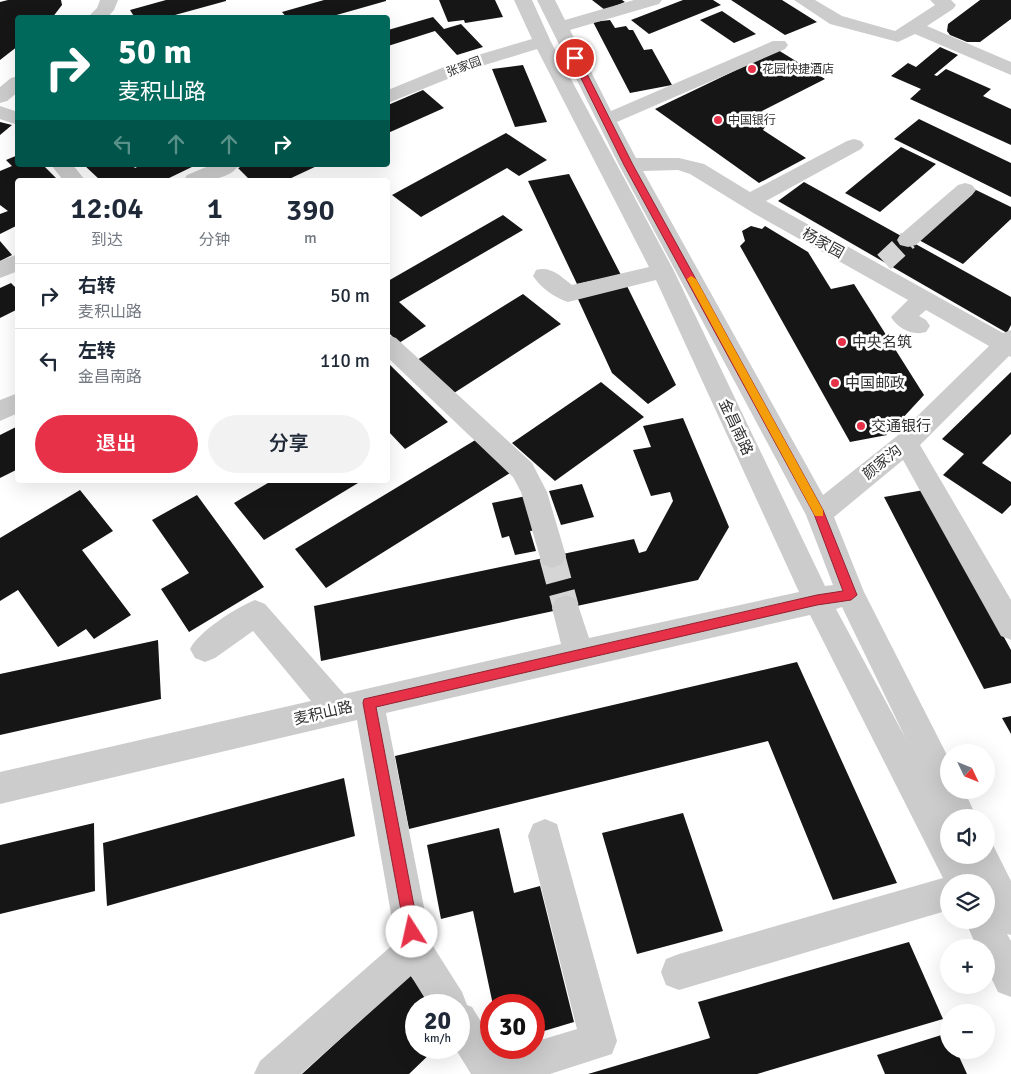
<!DOCTYPE html>
<html lang="zh">
<head>
<meta charset="utf-8">
<style>
  :root { --surface:#fff; --page:#f2f2f3; --text:#1f2937; --muted:#747a83; --line:#e0e1e3; --accent:#e63148 }
  body { margin:0; font-family:Signika,"Noto Sans SC",sans-serif; background:var(--page); color:var(--text); height:100vh; display:flex; flex-direction:column; font-size:19px; white-space:nowrap }
  * { box-sizing:border-box; margin:0 }
  p { font-size:16px; color:var(--muted) }
  .icon { flex:none; width:28px; height:28px; fill:none; stroke:currentColor; stroke-width:2; stroke-linecap:round; stroke-linejoin:round }
  .map { position:relative; flex:1; overflow:hidden }
  .panel { position:absolute; left:15px; top:178px; width:375px; height:305px; display:flex; flex-direction:column; background:var(--surface); border-radius:5px; box-shadow:0 5px 20px #0002 }
  .panel>* { flex:none }
  .guide { position:absolute; left:15px; top:15px; width:375px; height:152px; border-radius:5px; box-shadow:0 5px 20px #0002; background:#00695c; color:#fff; overflow:hidden }
  .needle { width:32px; rotate:133deg }
  .fabs { position:absolute; left:940px; top:744px; display:grid; gap:10px }
  .fabs a { display:grid; place-items:center; width:55px; height:55px; border-radius:50%; background:var(--surface); box-shadow:0 5px 20px #0002; font-size:25px }
  .speed { position:absolute; left:405px; top:994px; display:flex; gap:10px; font-size:25px; font-weight:700; text-align:center }
  .speed>* { display:grid; place-content:center; width:65px; height:65px; border-radius:50%; background:var(--surface); box-shadow:0 5px 20px #0002; line-height:1 }
  .speed small { font-size:12px; font-weight:400 }
  .speed .limit { border:8px solid #d22; background:#fff; color:#111 }
  .pin { position:absolute; display:grid; place-items:center; width:42px; height:42px; color:#fff; margin:-21px; border:2px solid #fff; border-radius:50%; box-shadow:0 1px 5px #0007 }
  .me { position:absolute; width:55px; margin:-28px; rotate:350deg; stroke-linejoin:round; filter:drop-shadow(0 0 4px #0008) }
  .turn { display:flex; align-items:center; gap:18px; height:105px; padding:0 20px; font-size:22px }
  .turn .icon { width:65px; height:65px; stroke-width:2.5 }
  .turn b { display:block; font-size:35px; line-height:42px }
  .lanes { display:flex; align-items:center; height:48px; padding:0 20px; background:#0003; justify-content:center; gap:25px; direction:ltr }
  .lanes .off { opacity:.35 }
  .eta { display:flex; justify-content:space-evenly; align-items:center; height:85px; text-align:center }
  .eta b { font-size:30px; font-weight:600; line-height:35px }
  .cta { display:flex; gap:10px; margin-top:auto; padding:10px 20px }
  .cta a { flex:1; height:58px; border-radius:30px; background:var(--accent); color:#fff; font-size:20px; font-weight:600; line-height:58px; text-align:center }
  .cta a+a { background:var(--page); color:var(--text) }
  ul { padding:0; list-style:none }
  li { display:flex; align-items:center; gap:15px; height:65px; padding:0 20px; border-top:1px solid var(--line) }
  li div { flex:1 }
  li b { display:block; font-size:19px }
  li em { font-style:normal }
  .map>svg:first-child { display:block }
  .building { fill:#161616 }
  .lines { fill:none; stroke-linecap:round; stroke-linejoin:round }
  .minor-tunnel-far1 { stroke:#d5d5d5; stroke-width:20; stroke-dasharray:20 10; stroke-linecap:butt }
  .minor-tunnel { stroke:#d5d5d5; stroke-width:26; stroke-dasharray:26 12; stroke-linecap:butt }
  .minor { fill:#ccc; fill-rule:evenodd }
  .route { fill:#e63148; stroke:#96202f }
  .slow { fill:#f59e0b }
  .poi-dot { fill:#e63148; stroke:#fff; stroke-width:2 }
  .labels { text-anchor:middle; dominant-baseline:central; stroke-width:5; stroke-linejoin:round; paint-order:stroke }
  .far-street-label { font-size:12px; fill:#2f2f2f; stroke:#fff }
  .far-poi-label { font-size:12px; fill:#2f2f2f; stroke:#fff; text-anchor:start }
  .street-label { font-size:15px; fill:#2f2f2f; stroke:#fff }
  .poi-label { font-size:15px; fill:#2f2f2f; stroke:#fff; text-anchor:start }
</style>
</head>
<body>
<div class="map">
<svg width="1011" height="1074" viewBox="0 0 1011 1074">
  <rect width="100%" height="100%" fill="#fff"/>
  <path class="building" d="M8,0H61L62,5L52,18H18V46L0,60V2Z
    M166,0H226V1L164,18H135L130,10Z
    M324,0H386V1L326,18H287L282,12Z
    M439,0H495L503,17L465,23L464,20L448,22Z
    M592,0H622L625,2L605,10Z
    M683,0H713L721,5L649,34L631,20Z
    M731,0H782L817,22L785,35Z
    M980,0H1011V19L980,42H967L950,35L947,31L948,24Z
    M722,11L756,34L734,43L700,20Z
    M433,17L444,29L461,24L483,47L457,55L435,31L388,46V30Z
    M610,20L615,28L626,26L629,30H633L644,50L652,49L672,85L630,93L593,22Z
    M940,47L958,55L934,75L937,76L946,69L991,89L983,96L1011,109V145L910,99L921,89L891,76L908,63L916,67Z
    M778,50L825,79L762,111L767,124L763,130L806,158L759,183L655,109Z
    M523,65L547,122L515,127L492,69Z
    M423,90L444,108L388,133V105Z
    M919,119L1011,163V197L894,139Z
    M0,122L12,125L0,135Z
    M506,133L547,160L519,176L507,168L421,217L392,195Z
    M901,147L936,164L880,212L845,193Z
    M18,155V165H43L58,180H18V225L0,234V214L8,211L0,205V171L12,166L6,160Z
    M84,165H132L135,168L141,165H196L165,180H100Z
    M245,165H319L287,180H250L238,168Z
    M569,174L621,275L577,284L528,181Z
    M804,182L1011,297V325L1007,333L778,201Z
    M974,189L1011,207V219L963,264L917,239Z
    M503,215L523,230L399,302L426,326L399,343L388,332V281Z
    M751,226L762,229L765,226L808,252L831,289L854,284L924,395L887,435L850,442L740,246L745,241L742,231Z
    M0,241L12,255L0,261Z
    M11,283L18,290V309L0,318V288Z
    M627,286L676,385L648,404L612,373L577,297Z
    M523,294L561,324L454,393L417,360Z
    M388,363L448,422L405,449L388,431Z
    M1011,372V434L982,463L1011,482V505L1002,514L943,475L964,454L942,439Z
    M601,382L644,417L555,481L512,443Z
    M683,418L729,527L698,580L321,661L314,606L634,539L639,553L646,551L673,501L670,492L651,496L633,450L651,447L643,426Z
    M18,426V469L0,478V435Z
    M477,439L510,473L326,588L295,549Z
    M273,480H363L264,540L234,503Z
    M582,484L594,517L561,525L549,491Z
    M80,490L113,531L82,550L131,615L94,639L86,629L58,647L18,590L0,601V538Z
    M924,490L1011,650V683L984,689L884,497Z
    M197,495L264,587L189,632L161,589L189,573L152,520Z
    M526,496L537,530L530,531L536,551L515,555L509,536L502,538L492,503Z
    M158,640L161,699L0,735V674Z
    M797,662L897,883L833,900L768,741L409,829L395,756Z
    M1011,716V734L1002,718Z
    M344,778L355,836L107,906L103,843Z
    M683,813L723,931L637,954L602,833Z
    M94,823L95,891L0,914V845Z
    M499,828L514,893L540,886L574,1022L534,1034V1005H493L473,911L441,919L427,845Z
    M909,942L943,1019L757,1074H588L710,1038L698,1002Z
    M410,975L433,1005H416V1048H436L409,1074H302Z
    M948,1033L949,1050H956L967,1074H885L877,1055Z"/>
  <g class="lines">
    <path class="minor-tunnel-far1" d="M884,262L908,240"/>
    <path class="minor-tunnel" d="M552,556L566,608"/>
    <path class="minor" d="M100,0H118L114,10L107,18H87L97,8Z
      M514,0H532L551,42L674,271L825,586L833,585L806,515L619,165L537,0H555L565,20L634,0H662L659,4L570,30L611,111L773,41H785L788,45L785,49L617,122L636,158H679L704,164L750,192L847,141L854,139L861,141L864,145L861,149L766,201L1003,333L1011,330V357L1009,356L920,445L1011,600V640L1001,636L903,460L834,517L864,592L949,759V790H964L977,818H949V855H986V841L992,843L1011,881V935L1007,934L1011,941V997L998,992L986,967V948H977L965,920H986V882H949V910L679,990L666,985L661,972L666,959L679,954L943,878L810,615L386,713L431,943L462,992L467,1005L472,1007L491,1038V1048H497L500,1052L514,1048H534V1042L577,1029L528,836L533,824L545,819L557,824L617,1041L612,1054L550,1074H471L455,1048H459V1005H429L411,976L301,1074H254L260,1061L396,942L357,720L0,804V772L311,701L253,631L215,658L205,662L195,658L190,649C198,632 237,607 255,600L265,604L344,694L561,644L552,608L556,599L566,595L576,599L589,638L799,592L656,280L568,302C555,298 540,287 533,276L536,270C551,266 560,276 572,285L649,267L537,49L475,68L388,103V90L461,60L532,39ZM678,170L690,174L755,214L908,300L891,317C898,329 913,336 926,332L930,326L926,320L919,316L926,310L989,346L897,436L823,495L643,171ZM842,607L906,739L836,609Z
      M794,0H815L842,16L895,31L935,5L930,0H951L956,5L953,9L927,26L1011,62V75L915,34L898,42L830,24Z
      M18,76V92L7,101L0,103V87L11,78Z
      M0,106L18,112V125L0,119Z
      M51,165H73L85,180H63Z
      M211,165H239C228,182 201,180 184,180L187,175Z
      M965,183L972,185L976,190L972,195L916,245L908,247L900,245L897,240L900,235L958,185Z
      M18,254V271L0,278V261Z
      M388,335L396,338L532,463L547,492L566,556L562,564L552,568L542,564L521,492L513,477L388,358Z
      M18,393V413L0,421V400Z"/>
  </g>
  <path class="route" d="M575,56L579,58L633,165L823,510L857,595L851,600L817,605L376,707L419,932L417,937L412,940L407,937L405,932L363,703L364,699L817,595L843,591L814,514L624,165L571,58Z"/>
  <path class="slow" d="M691,276L696,279L823,510V516H815L687,279Z"/>
  <g class="poi-dot">
    <circle cx="752" cy="69" r="5"/>
    <circle cx="718" cy="120" r="5"/>
    <circle cx="842" cy="342" r="5"/>
    <circle cx="835" cy="383" r="5"/>
    <circle cx="861" cy="426" r="5"/>
  </g>
  <g class="labels">
    <g class="far-street-label">
      <text transform="translate(464 67) rotate(-20)">张家园</text>
    </g>
    <g class="far-poi-label">
      <text x="762" y="69">花园快捷酒店</text>
      <text x="728" y="120">中国银行</text>
    </g>
    <g class="street-label">
      <text transform="translate(823 243) rotate(29)">杨家园</text>
      <text transform="translate(736 427) rotate(65)">金昌南路</text>
      <text transform="translate(882 462) rotate(-39)">颜家沟</text>
      <text transform="translate(323 713) rotate(-13)">麦积山路</text>
    </g>
    <g class="poi-label">
      <text x="852" y="342">中央名筑</text>
      <text x="845" y="383">中国邮政</text>
      <text x="871" y="426">交通银行</text>
    </g>
  </g>
</svg>
<div class="fabs">
<a><svg class="needle" viewBox="-14 -14 28 28"><path d="M0-13l5 13h-10z" fill="#e53935"/><path d="M0 13l5-13h-10z" fill="#747a83"/></svg></a>
<a><svg class="icon" aria-label="sound" viewBox="0 0 24 24"><path d="M4 9h4l5-4v14l-5-4H4zM17 9q2 3 0 6"/></svg></a>
<a><svg class="icon" aria-label="layers" viewBox="0 0 24 24"><path d="M12 4l9 5-9 5-9-5zM3 14l9 5 9-5"/></svg></a>
<a>+</a>
<a>−</a>
</div>
<div class="speed"><div>20<small>km/h</small></div><div class="limit">30</div></div>
<div class="pin" style="left:575px;top:58px;background:#d93025"><svg class="icon" aria-label="arrive" viewBox="0 0 24 24"><path d="M6 21V4h12l-3 4 3 4H6"/></svg></div>
<svg class="me" style="left:412px;top:932px" viewBox="-20 -20 40 40"><circle r="19" fill="#fff"/><path d="M0-13L10 11 0 6-10 11z" fill="#e63148"/></svg>
<div class="guide">
<div class="turn"><svg class="icon" aria-label="right" viewBox="0 0 24 24"><path d="M7 20v-9h11M14 6l5 5-5 5"/></svg><div><b>50 m</b>麦积山路</div></div>
<div class="lanes"><svg class="icon off" aria-label="left" viewBox="0 0 24 24"><path d="M17 20v-9H6M10 6l-5 5 5 5"/></svg><svg class="icon off" aria-label="ahead" viewBox="0 0 24 24"><path d="M12 20V5M6 11l6-6 6 6"/></svg><svg class="icon off" aria-label="ahead" viewBox="0 0 24 24"><path d="M12 20V5M6 11l6-6 6 6"/></svg><svg class="icon" aria-label="right" viewBox="0 0 24 24"><path d="M7 20v-9h11M14 6l5 5-5 5"/></svg></div>
</div>
<section class="panel">
<div class="eta">
<div><b>12:04</b><p>到达</p></div>
<div><b>1</b><p>分钟</p></div>
<div><b>390</b><p>m</p></div>
</div>
<ul>
<li><svg class="icon" aria-label="right" viewBox="0 0 24 24"><path d="M7 20v-9h11M14 6l5 5-5 5"/></svg><div><b>右转</b><p>麦积山路</p></div><em>50 m</em></li>
<li><svg class="icon" aria-label="left" viewBox="0 0 24 24"><path d="M17 20v-9H6M10 6l-5 5 5 5"/></svg><div><b>左转</b><p>金昌南路</p></div><em>110 m</em></li>
</ul>
<div class="cta"><a>退出</a><a>分享</a></div>
</section>
</div>
</body>
</html>
